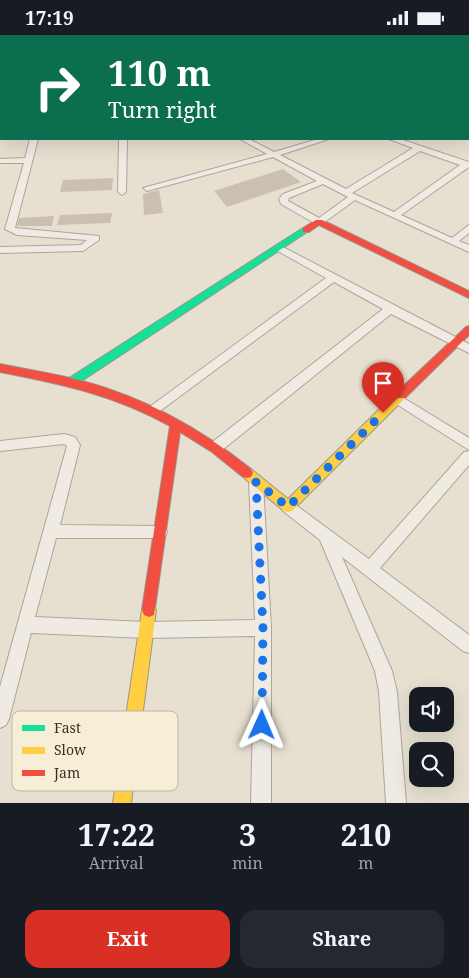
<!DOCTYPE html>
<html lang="en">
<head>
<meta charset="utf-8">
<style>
  :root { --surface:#171b24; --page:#242831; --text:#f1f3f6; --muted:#9ea1a6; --accent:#d93025 }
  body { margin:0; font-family:"Noto Serif",serif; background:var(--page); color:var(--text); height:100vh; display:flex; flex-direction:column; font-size:19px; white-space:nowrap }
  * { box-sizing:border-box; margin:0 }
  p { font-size:16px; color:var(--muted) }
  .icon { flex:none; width:28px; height:28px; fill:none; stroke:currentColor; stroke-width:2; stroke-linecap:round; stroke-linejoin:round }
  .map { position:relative; height:768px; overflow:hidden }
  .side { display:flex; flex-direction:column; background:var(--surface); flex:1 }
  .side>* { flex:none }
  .top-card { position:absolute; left:0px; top:0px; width:470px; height:105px; box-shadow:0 5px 20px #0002; background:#0b6e4f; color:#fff; overflow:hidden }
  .controls { position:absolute; left:409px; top:652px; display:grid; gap:10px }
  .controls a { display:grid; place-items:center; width:45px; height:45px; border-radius:10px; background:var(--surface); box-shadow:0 5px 20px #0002; font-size:25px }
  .pin { position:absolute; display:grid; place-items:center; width:42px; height:42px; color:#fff; margin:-51px -21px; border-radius:50% 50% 50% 0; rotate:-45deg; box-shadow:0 0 5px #0007 }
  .pin .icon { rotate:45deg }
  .me { position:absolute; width:55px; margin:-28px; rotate:1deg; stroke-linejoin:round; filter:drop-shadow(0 0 4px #0008) }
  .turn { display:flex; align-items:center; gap:18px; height:105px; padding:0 25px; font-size:22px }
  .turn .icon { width:65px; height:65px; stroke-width:2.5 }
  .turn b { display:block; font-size:35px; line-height:42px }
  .eta { display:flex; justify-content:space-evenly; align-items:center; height:85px; text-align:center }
  .eta b { font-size:30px; font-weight:700; line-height:35px }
  .cta { display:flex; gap:10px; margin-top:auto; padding:10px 25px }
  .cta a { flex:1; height:58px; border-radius:15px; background:var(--accent); color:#fff; font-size:20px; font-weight:700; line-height:58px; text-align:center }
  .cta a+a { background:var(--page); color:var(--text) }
  .status { display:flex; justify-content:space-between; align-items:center; height:35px; padding:0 25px; background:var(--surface); direction:ltr }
  .status svg { height:14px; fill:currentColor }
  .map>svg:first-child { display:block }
  .building { fill:#cbbfb2 }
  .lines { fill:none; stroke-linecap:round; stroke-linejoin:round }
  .lane-casing { stroke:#ada599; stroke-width:2 }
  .street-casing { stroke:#ada599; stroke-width:2 }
  .fast-casing { stroke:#9c958a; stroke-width:2 }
  .slow-casing { stroke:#9c958a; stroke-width:2 }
  .jam-casing { stroke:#9c958a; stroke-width:2 }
  .lane { fill:#efebe3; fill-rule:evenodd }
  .street { fill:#efebe3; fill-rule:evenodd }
  .fast { fill:#16e098; fill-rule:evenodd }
  .slow { fill:#ffcf43; fill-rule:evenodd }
  .jam { fill:#f24e42; fill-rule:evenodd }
  .route { stroke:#1a73e8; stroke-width:9; stroke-dasharray:0 16.2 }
  .key { fill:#f7eed8; stroke:#bfb4a1; stroke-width:1 }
  .key-label { font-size:14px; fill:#3d2e20 }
</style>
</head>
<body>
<div class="status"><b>17:19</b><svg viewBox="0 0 49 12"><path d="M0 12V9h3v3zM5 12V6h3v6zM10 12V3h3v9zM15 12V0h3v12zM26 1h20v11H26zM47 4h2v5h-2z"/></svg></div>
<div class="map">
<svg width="469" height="768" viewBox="0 0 469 768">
  <rect width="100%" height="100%" fill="#e7e0d1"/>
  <path class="building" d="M283,134L301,147L227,172L214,156Z
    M113,143L112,155L60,157L63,145Z
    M159,155L163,178L144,180L143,159Z
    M112,178L110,188L57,190L60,180Z
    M54,181L52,191H17L19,183Z"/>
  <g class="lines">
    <g class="lane-casing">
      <path id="lane" d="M451,0H453V1H451Z"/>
    </g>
    <g class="street-casing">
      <path id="street" d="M54,0H66L67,1H55Z
        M150,0H162L163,1H151Z
        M30,104H38L15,193L99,201V205L83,216L0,218V212L81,210L87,205L17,200L5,194L24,128H0V124L25,123Z
        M119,104H127L126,157L122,160L118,157Z
        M240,104H249L274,117L318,104H329L280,120L346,154L413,113L389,104H400L469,127V132L401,180L452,203L469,190V198L459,206L469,210V217L355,165L322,189H316L281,169L279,164L283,159L317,146L273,122L147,156L143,153L267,119ZM420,116L460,130L394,177L352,158ZM323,149L348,162L319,183L288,166L289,163Z
        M279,210L469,309V318L391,279L221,416L216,417L211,416L209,412L211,408L383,274L334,247L156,379H148L146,376L148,373L326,243L276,215V211Z
        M397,359L469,403V415L393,367L391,364L393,361Z
        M64,399L75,402L80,410L60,490L160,491L165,492L167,497L165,502L160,503H56L35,582L146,587L255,585L249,447L251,443L256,441L261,443L263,447L271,593V768H251L255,601L146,603L31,598L9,684L6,690L0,693V652L67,411L64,409L0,416V406Z
        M469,416V430L380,533L469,600V618L463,616L342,522L392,636L397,657L406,768H386L379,657L375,636L320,505L283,476L281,472L283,468L288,466L293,468L369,524L464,417Z"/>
    </g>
    <g class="fast-casing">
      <path id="fast" d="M303,193L310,195L74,351H66L65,348L66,345Z"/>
    </g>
    <g class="slow-casing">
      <path id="slow" d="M0,92H1V96H0Z
        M401,356L405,357L406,360L405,363L292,476L288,477L284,476L243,442L241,438L243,434L247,433L251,434L288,464L397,357Z
        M149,568L154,570L156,575L131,768H113L142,575L144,570Z"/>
    </g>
    <g class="jam-casing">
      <path id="jam" d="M316,185H322L469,256V263L319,190L309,197H303V193Z
        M469,291V300L405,363H397L396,360L397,357L466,292Z
        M0,329C29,335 58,339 86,347C148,364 202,395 251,434L253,438L251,442L247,443L243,442L212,417L180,397L154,580L149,582L144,580L142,575L170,391C114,360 62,349 0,337Z"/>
    </g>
    <use href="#lane" class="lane"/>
    <use href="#street" class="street"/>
    <use href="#fast" class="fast"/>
    <use href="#slow" class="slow"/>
    <use href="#jam" class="jam"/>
  </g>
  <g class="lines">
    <path class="route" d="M262,690L263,593L256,447L288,472L383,378"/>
  </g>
  <rect x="12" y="676" width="166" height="80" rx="8" class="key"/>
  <rect x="22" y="690" width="23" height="6" fill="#16e098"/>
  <rect x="22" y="712" width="23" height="7" fill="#ffcf43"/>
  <rect x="22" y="735" width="23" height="6" fill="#f24e42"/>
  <g class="key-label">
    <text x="54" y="698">Fast</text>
    <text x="54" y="720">Slow</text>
    <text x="54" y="743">Jam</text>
  </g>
</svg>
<div class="controls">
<a><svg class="icon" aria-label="sound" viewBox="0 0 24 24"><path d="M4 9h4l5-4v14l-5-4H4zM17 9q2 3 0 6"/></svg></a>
<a><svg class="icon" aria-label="search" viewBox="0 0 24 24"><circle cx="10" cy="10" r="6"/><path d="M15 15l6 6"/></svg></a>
</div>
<div class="pin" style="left:383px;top:378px;background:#d93025"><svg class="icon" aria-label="arrive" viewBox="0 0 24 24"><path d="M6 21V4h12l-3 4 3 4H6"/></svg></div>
<svg class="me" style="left:262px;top:690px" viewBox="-20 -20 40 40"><path d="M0-17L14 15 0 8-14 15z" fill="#1a73e8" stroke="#fff" stroke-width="4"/></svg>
<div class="top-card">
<div class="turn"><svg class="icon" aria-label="right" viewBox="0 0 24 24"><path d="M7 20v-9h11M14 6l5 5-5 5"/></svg><div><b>110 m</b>Turn right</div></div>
</div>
</div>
<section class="side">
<div class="eta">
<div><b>17:22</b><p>Arrival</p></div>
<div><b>3</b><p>min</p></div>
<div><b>210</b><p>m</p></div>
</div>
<div class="cta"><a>Exit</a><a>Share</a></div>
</section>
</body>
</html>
